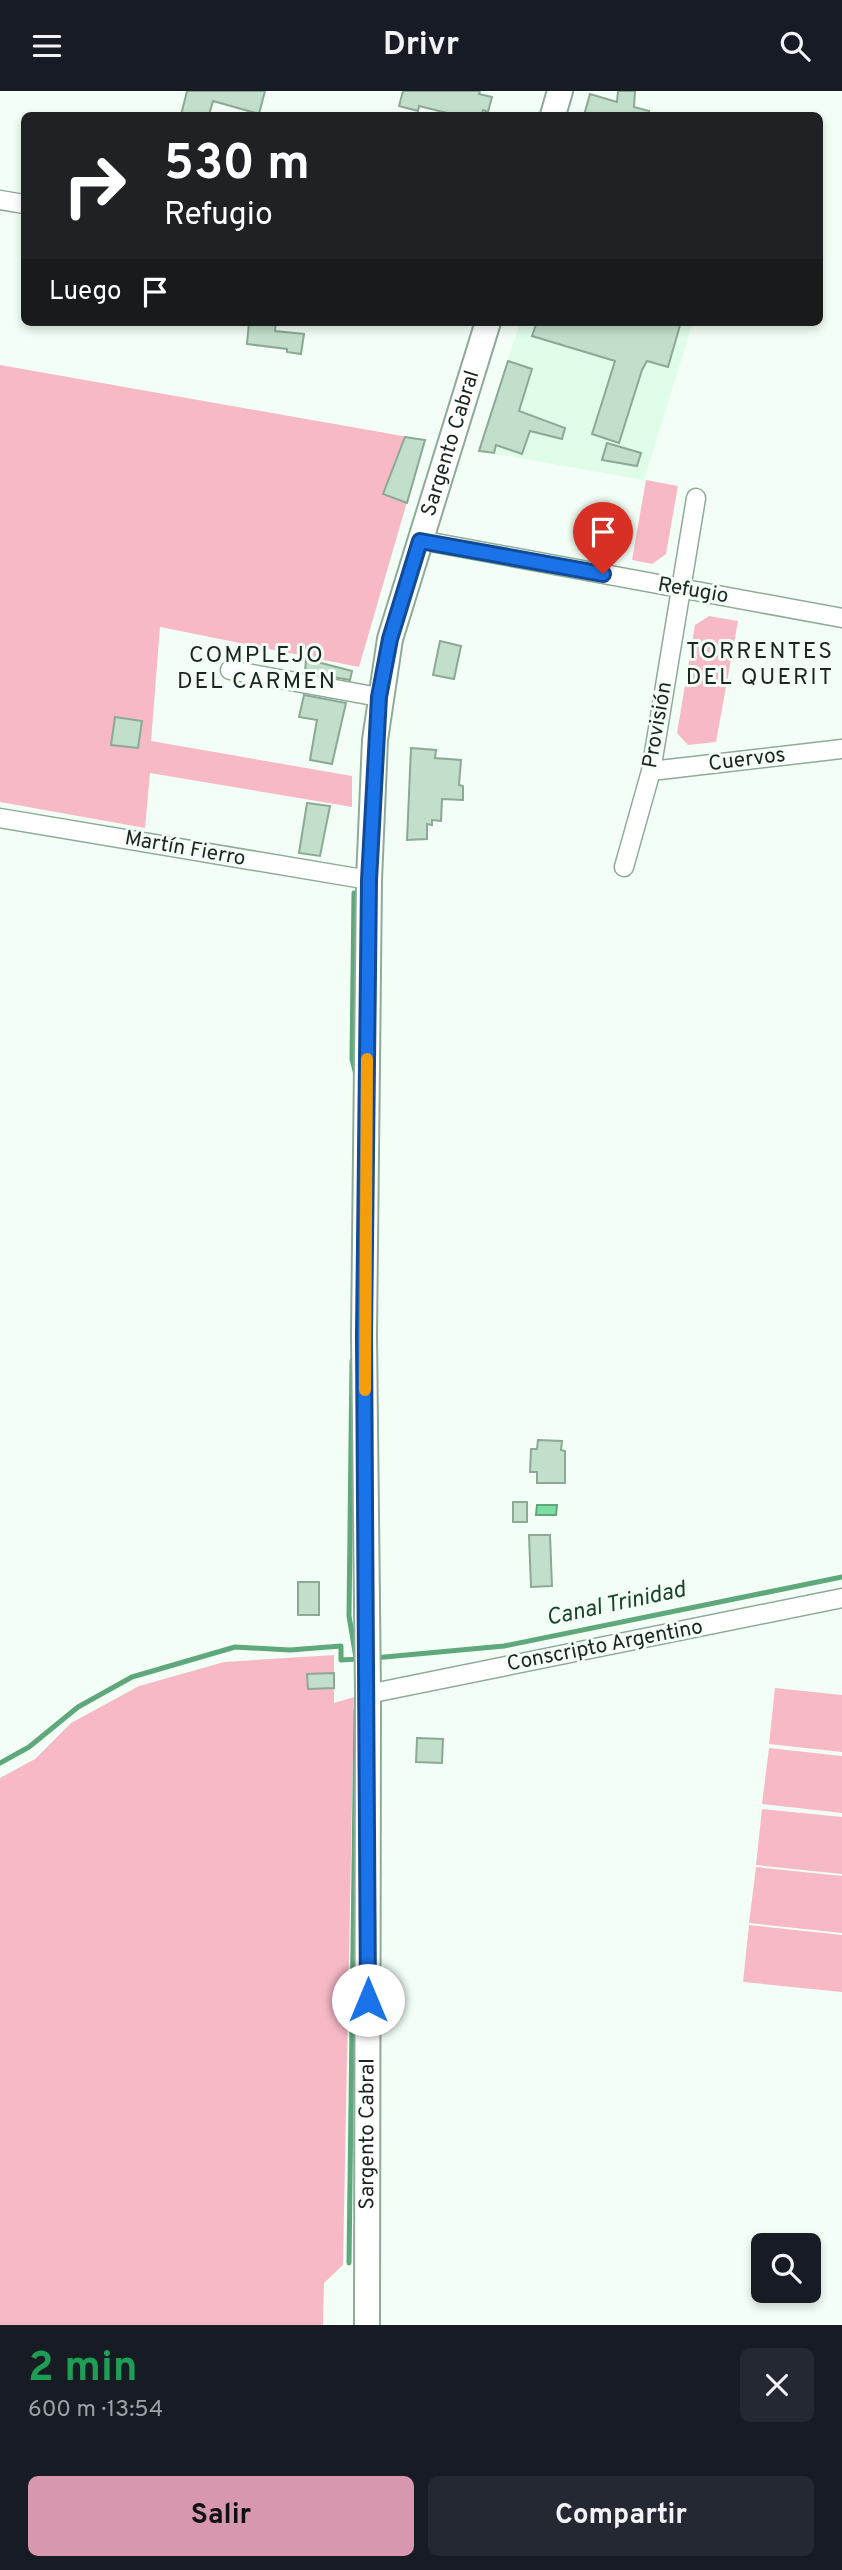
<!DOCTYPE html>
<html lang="es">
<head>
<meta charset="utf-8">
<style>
  :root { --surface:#171b24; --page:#242831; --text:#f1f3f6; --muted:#9ea1a6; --accent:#d697af }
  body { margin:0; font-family:Overpass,sans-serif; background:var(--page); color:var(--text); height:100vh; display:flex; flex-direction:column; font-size:26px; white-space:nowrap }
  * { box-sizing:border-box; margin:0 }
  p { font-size:23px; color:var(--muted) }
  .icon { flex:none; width:38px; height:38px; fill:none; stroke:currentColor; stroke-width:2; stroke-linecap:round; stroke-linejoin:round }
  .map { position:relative; height:2234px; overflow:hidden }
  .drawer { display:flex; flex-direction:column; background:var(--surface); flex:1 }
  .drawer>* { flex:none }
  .banner { position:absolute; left:21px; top:21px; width:802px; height:214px; border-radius:10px; box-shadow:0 4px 10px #0003; background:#202124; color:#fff; overflow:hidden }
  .fabs { position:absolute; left:751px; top:2142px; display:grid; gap:14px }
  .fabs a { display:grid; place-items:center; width:70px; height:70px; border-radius:10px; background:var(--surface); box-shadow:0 4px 10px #0003; font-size:35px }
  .pin { position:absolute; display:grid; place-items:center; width:60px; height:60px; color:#fff; margin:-72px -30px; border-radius:50% 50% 50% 0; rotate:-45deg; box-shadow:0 0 7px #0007 }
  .pin .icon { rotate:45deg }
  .me { position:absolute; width:77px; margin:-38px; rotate:0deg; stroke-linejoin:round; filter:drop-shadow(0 0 5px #0008) }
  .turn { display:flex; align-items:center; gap:24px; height:147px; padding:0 28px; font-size:32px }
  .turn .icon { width:91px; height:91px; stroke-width:2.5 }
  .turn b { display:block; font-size:49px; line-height:60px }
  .then { display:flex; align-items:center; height:66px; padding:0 28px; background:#0003; gap:14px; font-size:26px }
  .round { display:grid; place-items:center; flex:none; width:74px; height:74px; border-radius:10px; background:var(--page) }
  .headline { display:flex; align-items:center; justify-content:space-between; height:119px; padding:0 28px }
  h1 { font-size:42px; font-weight:700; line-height:52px; color:#1e9e55 }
  .primary-button { display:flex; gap:14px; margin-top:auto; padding:14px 28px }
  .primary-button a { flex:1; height:80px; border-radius:10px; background:var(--accent); color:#111; font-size:28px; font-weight:700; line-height:80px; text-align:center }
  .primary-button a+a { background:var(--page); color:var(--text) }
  header { display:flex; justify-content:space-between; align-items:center; height:91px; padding:0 28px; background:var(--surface); font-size:32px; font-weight:700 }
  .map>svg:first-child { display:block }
  .built { fill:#dffde9 }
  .green { fill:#f7b9c6 }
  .water { fill:#7bdfa3; stroke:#5ea87b; stroke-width:2 }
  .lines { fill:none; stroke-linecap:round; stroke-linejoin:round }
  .stream { stroke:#5ea87b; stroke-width:5 }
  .building { fill:#c1dfcb; stroke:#8ca896; stroke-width:2 }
  .minor-casing { stroke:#8eab98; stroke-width:21 }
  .secondary-casing { stroke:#8eab98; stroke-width:28 }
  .minor { stroke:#fff; stroke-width:18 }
  .secondary { stroke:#fff; stroke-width:24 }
  .route-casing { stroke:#114b97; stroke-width:18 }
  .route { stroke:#1a73e8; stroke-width:12 }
  .slow { stroke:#f59e0b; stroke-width:12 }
  .labels { text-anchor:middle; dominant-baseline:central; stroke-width:6; stroke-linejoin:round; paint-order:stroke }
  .street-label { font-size:21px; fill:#1a261e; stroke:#f3fff6 }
  .neighbourhood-label { font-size:23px; letter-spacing:2px; fill:#1a261e; stroke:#f3fff6 }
  .water-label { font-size:23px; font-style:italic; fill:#19432c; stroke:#f3fff6 }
</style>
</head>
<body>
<header><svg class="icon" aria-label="menu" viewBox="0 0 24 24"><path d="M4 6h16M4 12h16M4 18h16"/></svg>Drivr<svg class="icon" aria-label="search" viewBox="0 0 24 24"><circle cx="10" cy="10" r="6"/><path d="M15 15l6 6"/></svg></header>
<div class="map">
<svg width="842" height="2234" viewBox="0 0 842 2234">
  <rect width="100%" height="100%" fill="#f3fff6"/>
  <path class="built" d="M520,231H693L644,389L479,360Z"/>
  <path class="green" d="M0,274L425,349L359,576L160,536L151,650L352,685V716L150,682L145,737L0,711Z
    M646,389L678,395L666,463L652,473L632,469Z
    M709,525L738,530L716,651L688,654L677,642L695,534Z
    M334,1564V1612L354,1606L343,2174L324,2192L323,2234H0V1687L35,1668L71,1632L139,1595L224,1571Z
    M775,1597L842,1604V1661L769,1653Z
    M769,1657L842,1665V1722L762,1713Z
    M762,1718L842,1726V1783L756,1774Z
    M756,1776L842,1785V1842L749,1832Z
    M749,1834L842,1844V1901L743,1891Z"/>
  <path class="water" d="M537,1414H557L556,1424H536Z"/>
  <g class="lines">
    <path class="stream" d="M354,802L352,968L356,984
      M352,1270L349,1525L356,1567
      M374,1567L504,1555L842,1486
      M0,1672L29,1656L78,1616L132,1586L235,1556L290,1559L341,1555V1569L358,1568
      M349,2172L356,1619"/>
  </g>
  <path class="building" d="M187,0H265L259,23L213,10L209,24H181Z
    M403,0H480L479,3L492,6L488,21L483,19L482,24H455L419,15L418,20L399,15Z
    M618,0H635L634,16L649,20V24H584L590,3L617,11Z
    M249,231H276L275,240L304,243L301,263L287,261V258L247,253Z
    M537,231H681L668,276L647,270L642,279L619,352L592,343L615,270L532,245Z
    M508,270L532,278L519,320L565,337L562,348L530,340L522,363L496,354L494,362L479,360Z
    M405,346L425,349L407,412L383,403Z
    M607,352L641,362L637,375L602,369Z
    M440,550L461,555L454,588L433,584Z
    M306,568L352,580L350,589L305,581Z
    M304,604L346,612L332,673L310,669L317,629L299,626Z
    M115,626L142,630L138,657L111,654Z
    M411,657L436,659L435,667L461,669L459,694L463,695V709L442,708L441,730L432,729V734L427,733V748L407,749Z
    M307,712L330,715L320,765L299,762Z
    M538,1349L562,1350L561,1359L565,1360V1392H537V1381H530L531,1358H537Z
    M513,1411H527V1431H513Z
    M529,1444H550L552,1495L531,1496Z
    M298,1491H319V1524H298Z
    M334,1582V1597L308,1598L307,1583Z
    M417,1647L443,1648L442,1672L416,1671Z"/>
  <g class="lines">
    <g class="minor-casing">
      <path id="minor" d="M0,109L24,113
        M420,449L842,527
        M230,579L379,606
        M651,680L842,658
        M0,727L369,789
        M624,776L651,680L696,407
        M368,1603L842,1507"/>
    </g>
    <g class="secondary-casing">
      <g id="secondary">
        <path d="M553,24L560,0"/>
        <path id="s1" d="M367,2234L368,1603L364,1244L369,789L375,649L390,548L488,231"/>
      </g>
    </g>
    <use href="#minor" class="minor"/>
    <use href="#secondary" class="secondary"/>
  </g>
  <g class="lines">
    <g class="route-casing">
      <path id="route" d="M368,1909L364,1244L369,789L379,606L390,548L420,450L603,483"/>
    </g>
    <use href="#route" class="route"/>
    <path class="slow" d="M365,1299L367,968"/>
  </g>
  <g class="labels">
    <g class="street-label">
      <text stroke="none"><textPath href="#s1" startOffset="1892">Sargento Cabral</textPath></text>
      <text transform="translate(693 500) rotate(10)">Refugio</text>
      <text transform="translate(658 634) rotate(-80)">Provisión</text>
      <text transform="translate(747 669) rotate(-7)">Cuervos</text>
      <text transform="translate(185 758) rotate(10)">Martín Fierro</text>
      <text transform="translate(605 1555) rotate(-11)">Conscripto Argentino</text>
      <text stroke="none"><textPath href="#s1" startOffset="191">Sargento Cabral</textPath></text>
    </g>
    <g class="neighbourhood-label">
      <text x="760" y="561">TORRENTES<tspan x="760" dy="26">DEL QUERIT</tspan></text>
      <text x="257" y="565">COMPLEJO<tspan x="257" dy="26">DEL CARMEN</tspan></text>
    </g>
    <g class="water-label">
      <text transform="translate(616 1514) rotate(-12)">Canal Trinidad</text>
    </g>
  </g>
</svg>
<div class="fabs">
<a><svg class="icon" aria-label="search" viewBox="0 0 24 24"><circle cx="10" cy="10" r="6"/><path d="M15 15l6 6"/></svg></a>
</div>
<div class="pin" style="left:603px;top:483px;background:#d93025"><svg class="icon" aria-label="arrive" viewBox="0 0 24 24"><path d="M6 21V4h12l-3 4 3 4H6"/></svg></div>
<svg class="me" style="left:368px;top:1909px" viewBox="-20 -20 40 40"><circle r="19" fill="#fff"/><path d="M0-13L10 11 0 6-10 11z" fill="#1a73e8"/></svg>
<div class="banner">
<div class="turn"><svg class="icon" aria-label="right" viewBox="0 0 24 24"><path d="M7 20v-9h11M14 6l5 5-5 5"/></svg><div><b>530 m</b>Refugio</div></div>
<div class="then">Luego<svg class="icon" aria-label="arrive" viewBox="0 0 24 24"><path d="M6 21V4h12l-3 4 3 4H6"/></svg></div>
</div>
</div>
<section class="drawer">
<div class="headline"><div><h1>2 min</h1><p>600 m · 13:54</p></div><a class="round"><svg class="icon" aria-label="close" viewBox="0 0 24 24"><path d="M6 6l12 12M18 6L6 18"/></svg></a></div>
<div class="primary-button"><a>Salir</a><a>Compartir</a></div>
</section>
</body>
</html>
